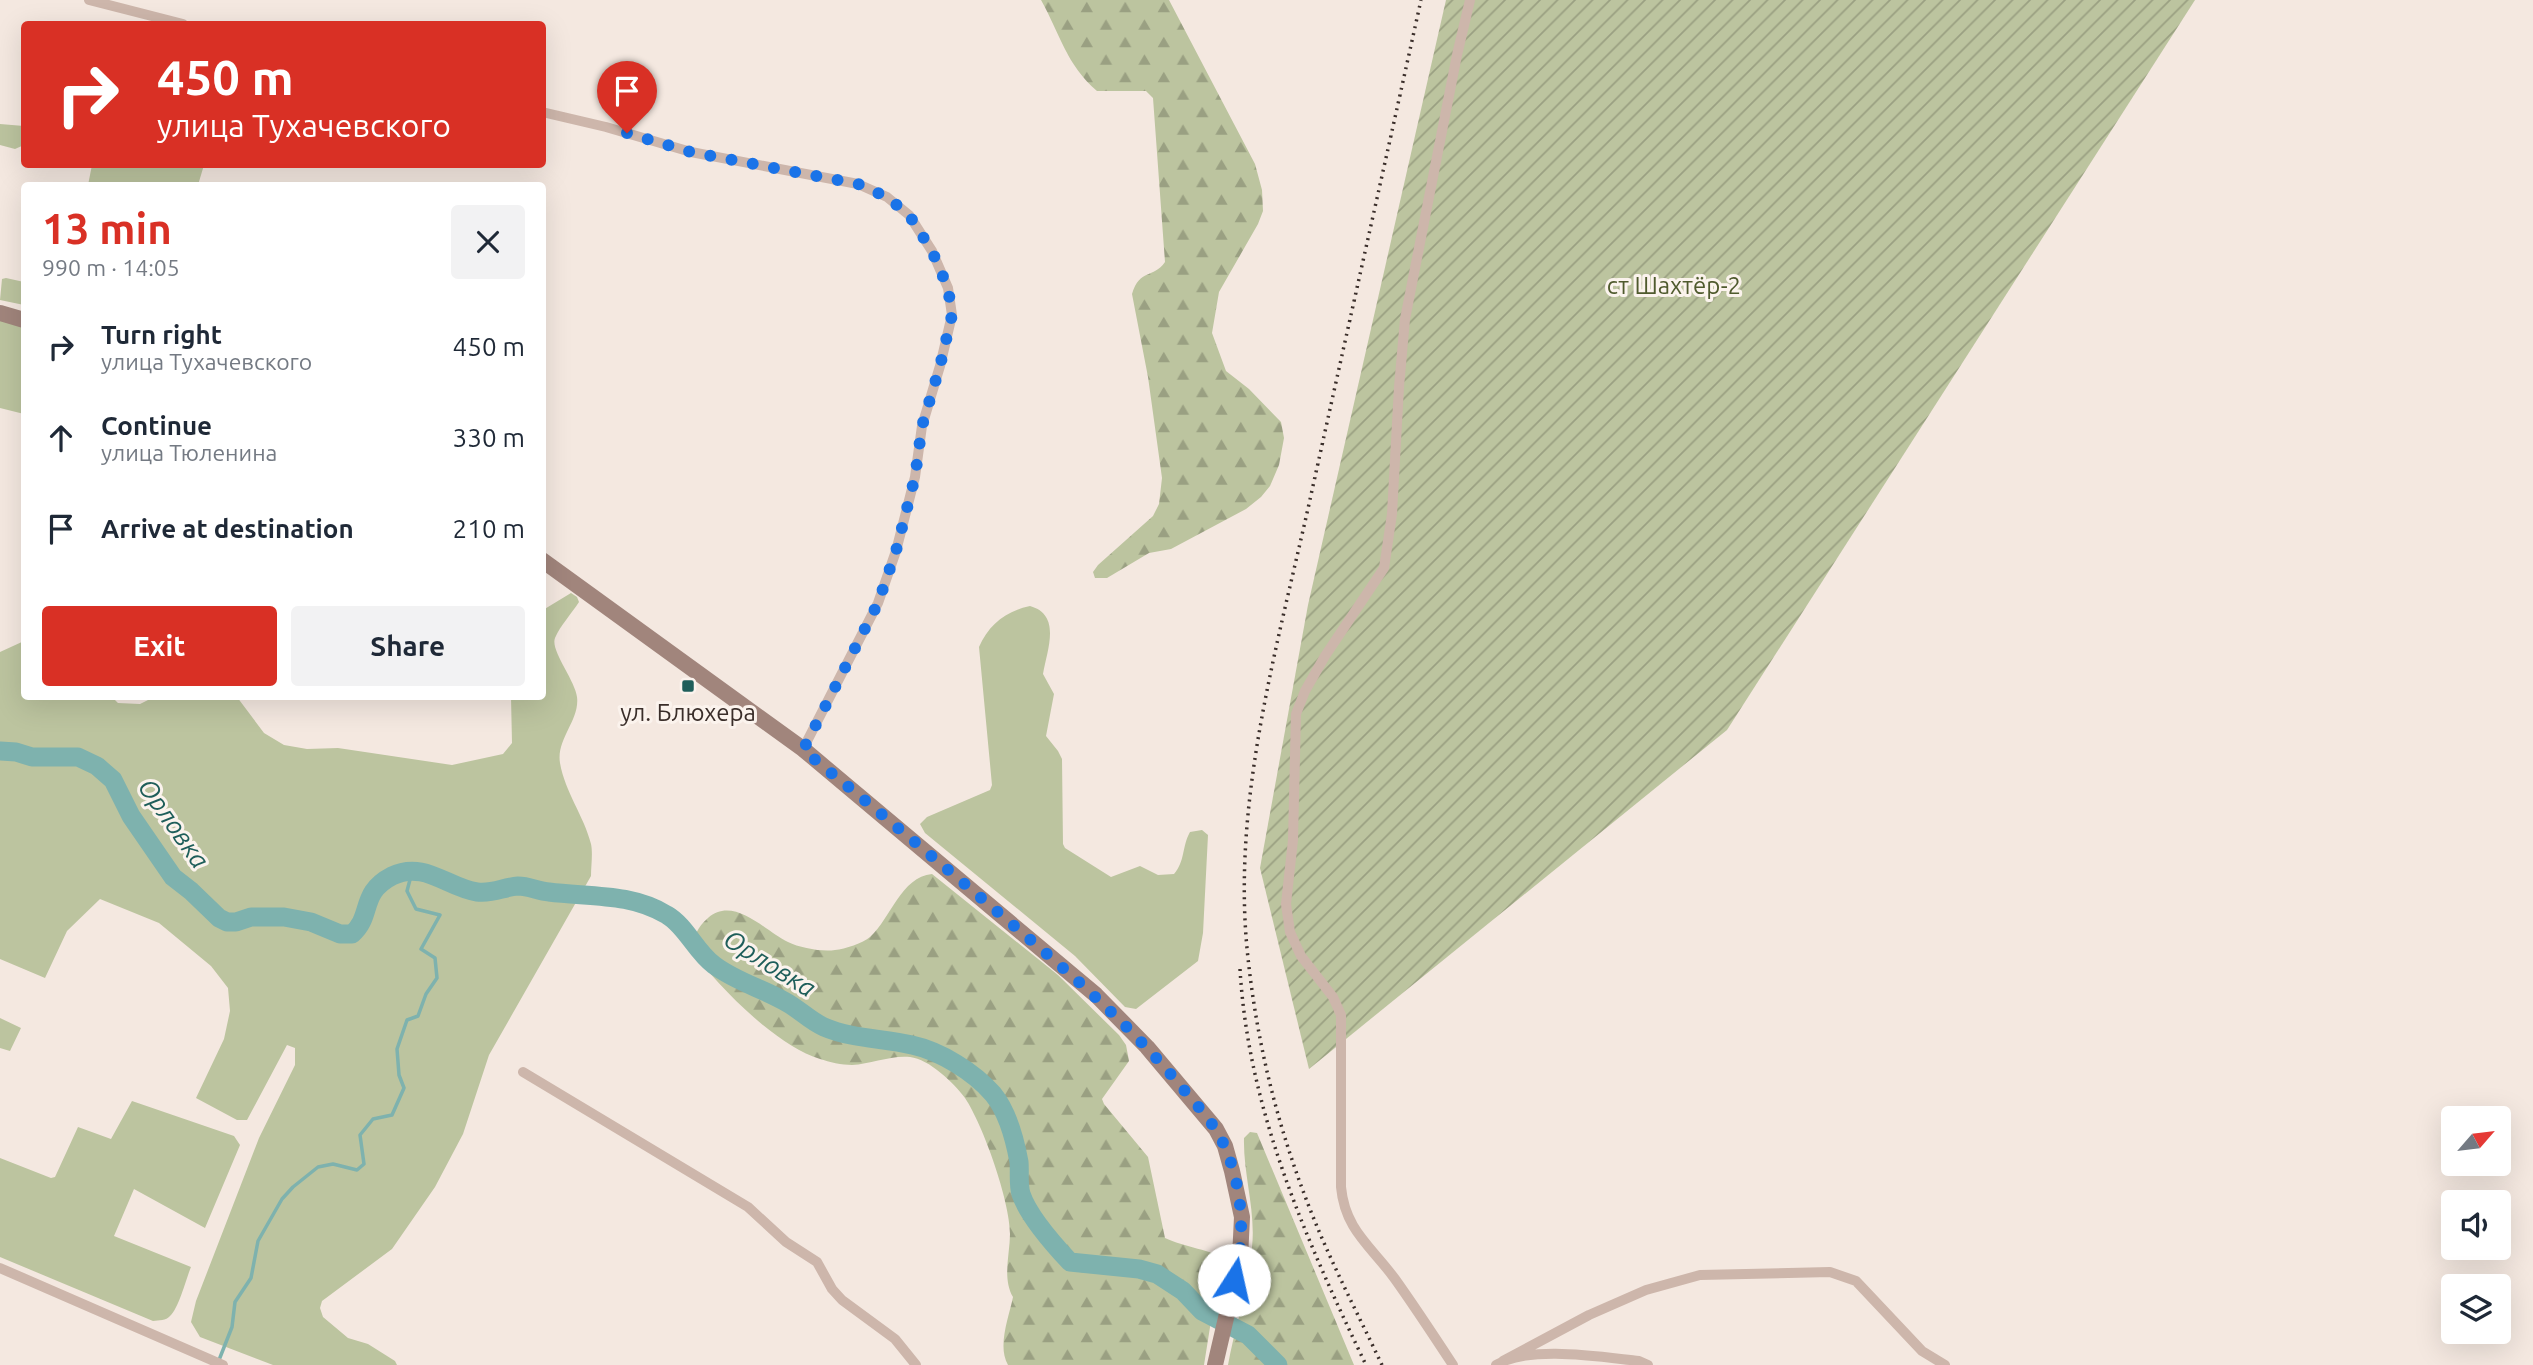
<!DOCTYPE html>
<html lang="en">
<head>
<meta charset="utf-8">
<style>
  :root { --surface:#fff; --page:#f2f2f3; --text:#1f2937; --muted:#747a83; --accent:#d93025 }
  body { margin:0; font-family:Ubuntu,sans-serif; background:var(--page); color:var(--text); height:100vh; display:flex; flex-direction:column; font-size:26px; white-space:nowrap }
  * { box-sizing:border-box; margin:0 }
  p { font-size:23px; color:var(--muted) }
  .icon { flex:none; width:38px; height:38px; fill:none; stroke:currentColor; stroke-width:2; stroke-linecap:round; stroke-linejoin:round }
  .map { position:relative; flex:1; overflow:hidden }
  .panel { position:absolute; left:21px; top:182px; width:525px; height:518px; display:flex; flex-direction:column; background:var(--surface); border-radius:7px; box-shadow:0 7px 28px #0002 }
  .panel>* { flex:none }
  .top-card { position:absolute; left:21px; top:21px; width:525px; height:147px; border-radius:7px; box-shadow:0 7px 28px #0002; background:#d93025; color:#fff; overflow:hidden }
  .needle { width:46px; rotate:62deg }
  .buttons { position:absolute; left:2441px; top:1106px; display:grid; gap:14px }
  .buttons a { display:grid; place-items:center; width:70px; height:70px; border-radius:7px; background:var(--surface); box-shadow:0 7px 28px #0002; font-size:35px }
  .pin { position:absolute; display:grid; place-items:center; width:60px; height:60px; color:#fff; margin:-72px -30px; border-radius:50% 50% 50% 0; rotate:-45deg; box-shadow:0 0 7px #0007 }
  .pin .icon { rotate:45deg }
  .me { position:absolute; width:77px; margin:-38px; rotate:10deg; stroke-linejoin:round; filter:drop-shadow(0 0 5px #0008) }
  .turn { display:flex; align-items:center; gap:24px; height:147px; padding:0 21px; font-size:32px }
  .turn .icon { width:91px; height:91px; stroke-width:2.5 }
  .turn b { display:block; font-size:49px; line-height:60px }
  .round { display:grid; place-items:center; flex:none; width:74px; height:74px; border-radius:7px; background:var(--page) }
  .overview { display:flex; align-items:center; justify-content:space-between; height:119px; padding:0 21px }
  h1 { font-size:42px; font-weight:700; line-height:52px; color:var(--accent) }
  .action { display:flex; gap:14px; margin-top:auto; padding:14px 21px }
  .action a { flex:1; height:80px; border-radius:7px; background:var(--accent); color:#fff; font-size:28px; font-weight:700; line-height:80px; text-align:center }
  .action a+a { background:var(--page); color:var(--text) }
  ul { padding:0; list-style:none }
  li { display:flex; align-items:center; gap:21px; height:91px; padding:0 21px }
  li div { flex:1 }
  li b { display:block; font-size:26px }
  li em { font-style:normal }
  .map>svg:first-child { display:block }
  .grass { fill:#bcc49f }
  .forest { fill:url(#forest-firs) }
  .garden { fill:url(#garden-furrows) }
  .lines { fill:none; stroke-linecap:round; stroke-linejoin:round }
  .stream { stroke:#7eb2ae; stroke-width:3.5 }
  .river { stroke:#7eb2ae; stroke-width:19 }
  .minor { stroke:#cdb6ab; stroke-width:10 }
  .secondary { stroke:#a1857c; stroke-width:16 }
  .rail { stroke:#3a2e2a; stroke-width:3.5; stroke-dasharray:2 5; stroke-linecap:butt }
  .route { stroke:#1a73e8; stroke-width:12; stroke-dasharray:0 21.6 }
  .poi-dot { fill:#1e5e5a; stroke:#fbf3ed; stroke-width:2.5 }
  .labels { text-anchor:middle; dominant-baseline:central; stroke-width:6; stroke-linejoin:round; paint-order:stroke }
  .park-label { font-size:24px; fill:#4f5a2d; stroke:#fbf3ed }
  .poi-label { font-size:24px; fill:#3a2e2a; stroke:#fbf3ed }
  .water-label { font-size:26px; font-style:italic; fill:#1e5e5a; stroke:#fbf3ed }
</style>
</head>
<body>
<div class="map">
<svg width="2533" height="1365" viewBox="0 0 2533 1365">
  <defs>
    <pattern id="forest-firs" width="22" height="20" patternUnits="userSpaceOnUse" patternTransform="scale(1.75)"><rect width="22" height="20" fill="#bcc49f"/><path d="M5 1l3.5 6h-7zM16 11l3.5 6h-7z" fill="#9aa082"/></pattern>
    <pattern id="garden-furrows" width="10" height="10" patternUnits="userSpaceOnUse" patternTransform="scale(1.75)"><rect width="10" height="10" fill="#bcc49f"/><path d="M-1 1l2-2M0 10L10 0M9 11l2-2" fill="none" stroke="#9aa082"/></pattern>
  </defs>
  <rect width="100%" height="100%" fill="#f4e8e0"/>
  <path class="grass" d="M0,124L24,126V145L15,149L0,145Z
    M92,165V164L204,165L198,185H88Z
    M6,278L24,282V305L0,300L2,279Z
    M0,319L24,325V414L0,408Z
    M571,593L577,597L579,602C572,613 560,626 555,638C550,650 575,680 577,697C580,720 556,739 560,763C565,792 584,816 591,844C593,853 591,866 591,876L489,1055L463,1134L435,1187L392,1249L322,1301L320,1308L323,1317L348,1338L368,1344L395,1361L397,1365H273L200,1337L191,1322L196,1301L259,1138L295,1065V1048L287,1045L247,1120H237L196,1098L224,1039L230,1011L228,988L211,966L159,923L100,899L67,931L45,978L0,959V652L24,641V696L112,697L118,703L140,704L154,697H237L264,733L284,745L307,749L338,748L452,765L503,754L512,743L511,697L542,696L543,610Z
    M1030,606C1062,615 1047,650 1043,674L1054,694L1046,736L1058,751L1062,759L1063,844L1065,848L1111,877L1140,866L1158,875L1174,874C1185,862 1182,846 1190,832L1202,830L1208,835L1203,933L1198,961L1136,1009L1125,1007L1075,956L925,833L920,824L927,817L990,790L992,785L979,647C989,624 1006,611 1030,606Z
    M0,1018L21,1028L10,1051L0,1048Z
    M132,1101L234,1136L240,1145L205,1228L134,1189L114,1236L191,1267C186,1279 179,1308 170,1316C166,1321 159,1320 153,1321L0,1257V1158L51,1178L55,1177L78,1127L111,1139Z"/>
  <path class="forest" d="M1041,0H1169L1255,164L1262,190L1263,211L1258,224L1219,292L1212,333L1226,371L1249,389L1281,422L1284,438L1279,465L1270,486L1261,497L1246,509L1171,549L1149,553L1107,578H1095L1093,572L1098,565L1153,516L1159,504L1162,478L1148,377L1132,294C1140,268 1153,279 1165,262L1153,98L1146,91H1097C1067,66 1059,32 1041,0Z
    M932,874L1058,975L1119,1035L1126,1045L1129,1061L1102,1099L1104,1104L1148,1157L1165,1238C1183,1247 1214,1250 1225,1260L1226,1269L1211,1321L1204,1365H1008C997,1346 1009,1317 1013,1297C1002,1278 1010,1254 1010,1234C1010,1201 983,1125 965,1098C954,1083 929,1059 910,1057C891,1055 871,1064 852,1065C842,1065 829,1062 820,1059C775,1045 719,987 691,950C694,937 697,927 708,918C734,895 766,932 788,942C800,948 822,952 835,950C845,949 863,943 870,937C891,918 901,877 932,874Z
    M1250,1132L1257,1133L1354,1365H1228C1235,1326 1249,1287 1252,1247C1256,1211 1243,1174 1244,1138Z"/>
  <path class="garden" d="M1446,0H2195L1727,730L1309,1069L1260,868L1308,605Z"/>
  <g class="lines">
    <path class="stream" d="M219,1360L232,1327L235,1302L251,1278L258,1241L282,1199L293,1187L318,1167L333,1164L357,1170L364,1164L360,1135L373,1119L392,1115L404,1088L399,1075L397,1049L407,1020L418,1016L426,994L437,978L435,958L421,949L440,915L416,909L407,891L412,872"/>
    <path class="river" d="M0,751L16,752L32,757H78L97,766L113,780L131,816L173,877L191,891L219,918L227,922H236L251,917H284L311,922L340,934H352C373,916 359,893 392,876C424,860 448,888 477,892C494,894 503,887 518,886C529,886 538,891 549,892C590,897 631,893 667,915C686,926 696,952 714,965C735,981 761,988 784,1001C798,1008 810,1021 824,1027C852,1039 883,1038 912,1045C940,1051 974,1072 993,1094C1007,1111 1015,1140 1019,1162C1020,1172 1018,1184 1021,1194C1028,1215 1055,1246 1070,1262L1139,1269L1157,1274L1183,1291L1202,1311L1248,1335L1278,1365"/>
    <path class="minor" d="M89,0L183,24
      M542,112L606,127L691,152L858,184L887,197L909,215L932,251L948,288L952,315L940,366L922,426L915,477L896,551L878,603L803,749
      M523,1072L748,1207L786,1242L817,1262L832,1289L842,1300L895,1339L916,1365
      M0,1268L223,1365
      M1503,1361L1589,1315L1646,1290L1700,1275L1830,1272L1856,1281L1922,1351L1945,1365
      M1453,1365C1434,1336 1415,1307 1395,1279C1371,1246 1345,1230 1341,1187V1015L1333,997L1301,956L1290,932L1286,904L1293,840L1296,714L1305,691L1325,656L1384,568L1392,514L1399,387L1405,319L1457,55L1470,0
      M1496,1365C1529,1345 1601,1357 1639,1361L1648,1365"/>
    <path class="secondary" d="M0,313L24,320
      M542,560L803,749L1096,995L1147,1047L1216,1129L1225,1146L1232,1171L1242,1217L1240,1258L1215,1365"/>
    <path class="rail" d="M1240,969C1248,1109 1306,1240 1366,1365
      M1382,1365C1357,1312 1329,1259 1308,1204C1277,1124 1257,1043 1248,958C1231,805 1276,652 1309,504C1346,336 1384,168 1421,0"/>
  </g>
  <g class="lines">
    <path class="route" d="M627,133L691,152L858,184L887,197L909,215L932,251L948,288L952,315L940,366L922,426L915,477L896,551L878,603L803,750C869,803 934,858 999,913C1060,965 1121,1016 1173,1077C1190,1098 1213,1120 1224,1145C1243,1187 1246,1237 1234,1280"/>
  </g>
  <rect class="poi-dot" x="681" y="679" width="14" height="14" rx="3.5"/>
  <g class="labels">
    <g class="park-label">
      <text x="1674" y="285">ст Шахтёр-2</text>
    </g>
    <g class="poi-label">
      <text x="688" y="712">ул. Блюхера</text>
    </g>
    <g class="water-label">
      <text transform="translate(174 823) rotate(55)">Орловка</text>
      <text transform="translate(770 963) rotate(32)">Орловка</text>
    </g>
  </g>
</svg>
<div class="buttons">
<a><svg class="needle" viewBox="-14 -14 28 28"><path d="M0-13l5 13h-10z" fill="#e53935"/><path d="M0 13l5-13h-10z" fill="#747a83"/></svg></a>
<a><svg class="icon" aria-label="sound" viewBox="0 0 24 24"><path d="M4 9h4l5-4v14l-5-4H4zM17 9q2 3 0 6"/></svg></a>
<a><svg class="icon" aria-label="layers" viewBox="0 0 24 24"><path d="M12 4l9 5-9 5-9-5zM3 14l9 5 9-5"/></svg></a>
</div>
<div class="pin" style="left:627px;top:133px;background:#d93025"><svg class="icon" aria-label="arrive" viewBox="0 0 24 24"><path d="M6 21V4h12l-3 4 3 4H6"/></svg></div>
<svg class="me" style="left:1234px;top:1280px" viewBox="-20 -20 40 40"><circle r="19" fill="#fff"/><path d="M0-13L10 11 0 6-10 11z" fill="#1a73e8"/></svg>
<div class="top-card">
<div class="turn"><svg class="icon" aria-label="right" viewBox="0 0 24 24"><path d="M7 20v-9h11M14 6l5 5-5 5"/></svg><div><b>450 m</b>улица Тухачевского</div></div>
</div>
<section class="panel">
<div class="overview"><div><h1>13 min</h1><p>990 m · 14:05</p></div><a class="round"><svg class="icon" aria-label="close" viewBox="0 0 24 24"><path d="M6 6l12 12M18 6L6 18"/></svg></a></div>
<ul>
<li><svg class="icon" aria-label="right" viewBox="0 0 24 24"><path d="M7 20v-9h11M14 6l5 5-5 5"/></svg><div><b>Turn right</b><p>улица Тухачевского</p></div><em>450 m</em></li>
<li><svg class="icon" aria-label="ahead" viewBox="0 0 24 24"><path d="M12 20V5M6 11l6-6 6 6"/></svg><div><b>Continue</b><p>улица Тюленина</p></div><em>330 m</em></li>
<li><svg class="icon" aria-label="arrive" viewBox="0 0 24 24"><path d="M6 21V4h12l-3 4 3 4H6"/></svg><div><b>Arrive at destination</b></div><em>210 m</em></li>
</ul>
<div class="action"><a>Exit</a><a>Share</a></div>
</section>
</div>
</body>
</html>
